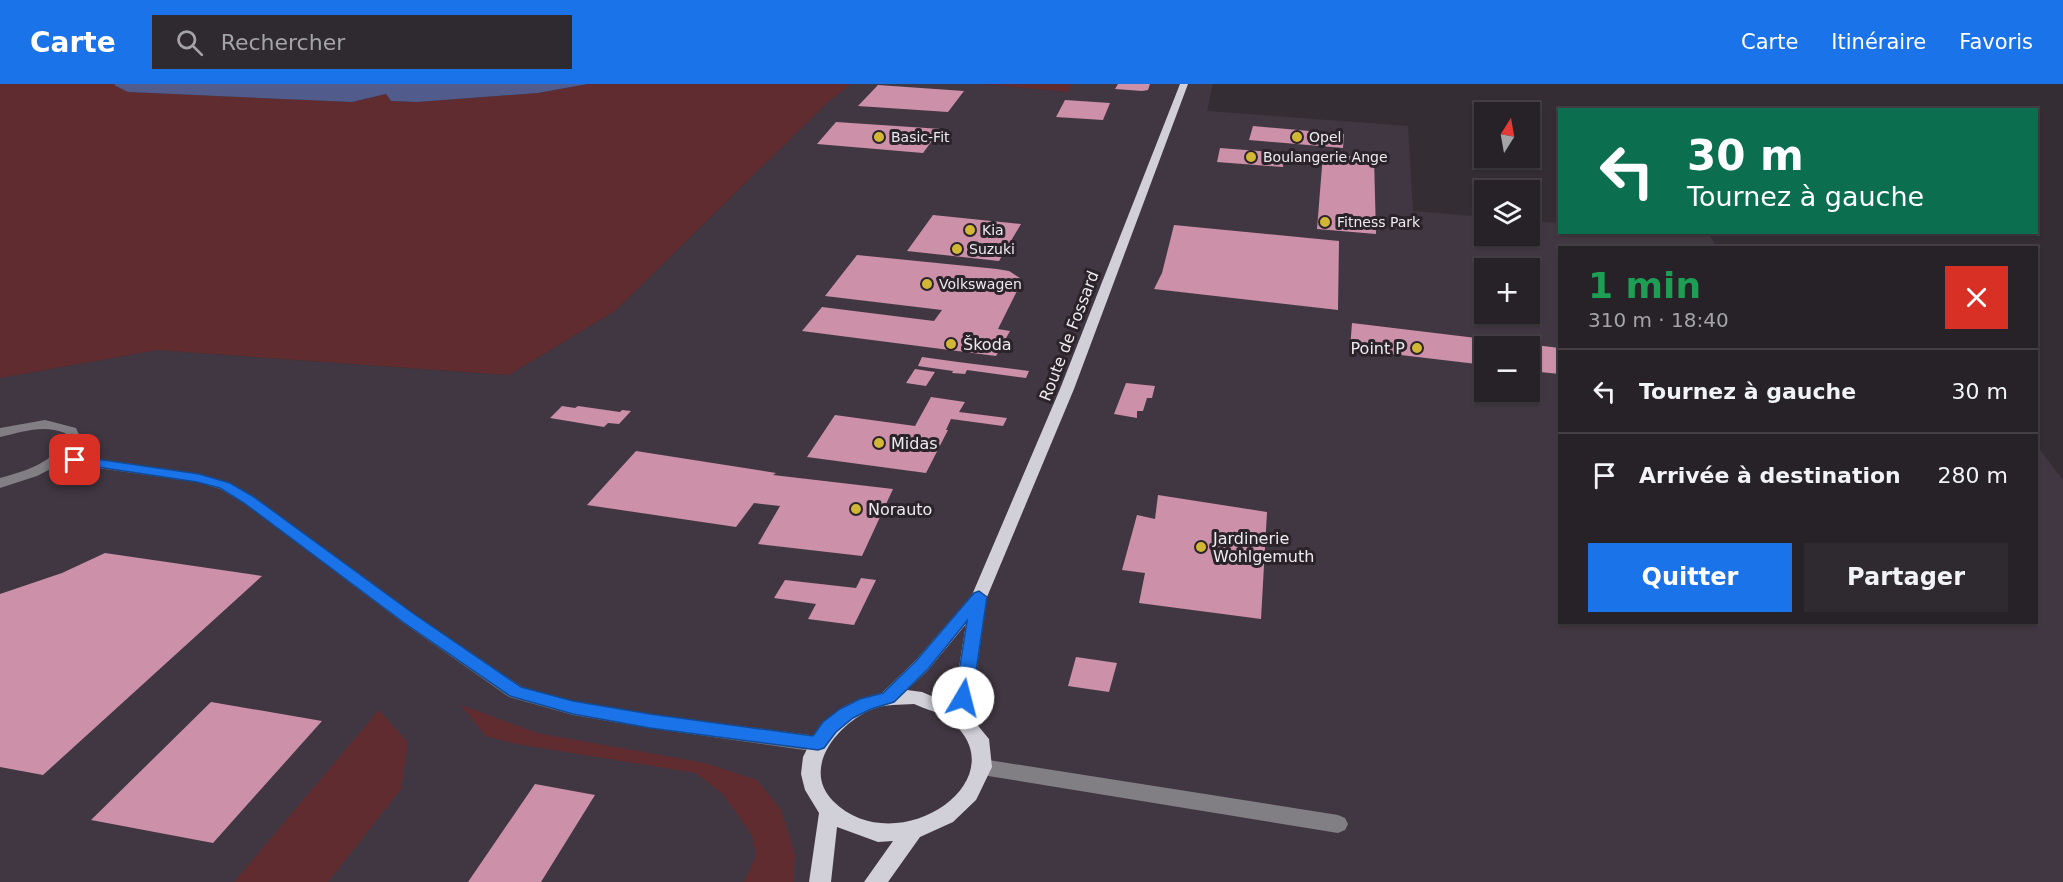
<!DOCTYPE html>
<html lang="fr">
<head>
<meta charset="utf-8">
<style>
  :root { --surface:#272227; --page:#2f2a2f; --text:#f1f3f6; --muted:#a4a4a7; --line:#433f44; --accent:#1a73e8 }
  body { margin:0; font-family:"DejaVu Sans",sans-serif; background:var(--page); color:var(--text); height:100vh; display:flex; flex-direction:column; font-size:22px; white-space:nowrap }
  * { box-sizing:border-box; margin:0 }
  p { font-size:20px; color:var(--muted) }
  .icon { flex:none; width:33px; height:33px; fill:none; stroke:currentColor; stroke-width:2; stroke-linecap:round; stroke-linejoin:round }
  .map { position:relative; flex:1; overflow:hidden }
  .panel { position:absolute; left:1558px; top:162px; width:480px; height:378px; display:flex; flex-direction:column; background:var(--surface); border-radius:0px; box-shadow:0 2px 4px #0004,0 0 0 2px var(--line) }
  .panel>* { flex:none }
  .top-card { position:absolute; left:1558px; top:24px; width:480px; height:126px; border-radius:0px; box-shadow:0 2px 4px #0004,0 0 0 2px var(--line); background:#0b6e4f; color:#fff; overflow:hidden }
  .needle { width:39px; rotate:11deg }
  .buttons { position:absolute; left:1474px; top:18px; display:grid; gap:12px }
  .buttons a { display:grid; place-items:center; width:66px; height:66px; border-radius:0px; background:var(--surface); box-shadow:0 2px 4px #0004,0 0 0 2px var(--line); font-size:30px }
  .pin { position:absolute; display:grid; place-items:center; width:51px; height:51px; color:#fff; margin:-26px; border-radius:12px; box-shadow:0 3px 9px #0006 }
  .me { position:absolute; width:66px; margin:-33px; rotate:8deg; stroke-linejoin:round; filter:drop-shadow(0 0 4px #0008) }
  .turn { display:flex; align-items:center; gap:21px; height:126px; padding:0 30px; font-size:27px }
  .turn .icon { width:78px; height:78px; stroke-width:2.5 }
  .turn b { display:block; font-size:42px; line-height:51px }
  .round { display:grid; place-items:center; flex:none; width:63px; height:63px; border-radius:0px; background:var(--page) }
  .summary { display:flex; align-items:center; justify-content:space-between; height:102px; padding:0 30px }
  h1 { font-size:36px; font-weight:800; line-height:45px; color:#1e9e55 }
  .primary-button { display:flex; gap:12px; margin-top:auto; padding:12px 30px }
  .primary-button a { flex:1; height:69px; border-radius:0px; background:var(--accent); color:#fff; font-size:24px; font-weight:800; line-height:69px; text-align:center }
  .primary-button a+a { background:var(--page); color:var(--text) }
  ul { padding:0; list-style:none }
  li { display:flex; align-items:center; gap:18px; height:84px; padding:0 30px; border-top:2px solid var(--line) }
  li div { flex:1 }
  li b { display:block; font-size:22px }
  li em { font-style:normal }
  header { display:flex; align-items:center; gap:36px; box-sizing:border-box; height:84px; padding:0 30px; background:var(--accent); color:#fff }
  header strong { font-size:28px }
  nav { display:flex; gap:33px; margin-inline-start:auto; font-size:21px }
  .search { width:420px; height:54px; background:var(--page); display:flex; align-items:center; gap:15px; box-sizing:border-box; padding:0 21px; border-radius:0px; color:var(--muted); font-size:22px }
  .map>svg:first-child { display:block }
  .built { fill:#413742; fill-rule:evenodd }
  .green { fill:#612c2f }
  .water { fill:#515b8c }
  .building { fill:#cc90a9 }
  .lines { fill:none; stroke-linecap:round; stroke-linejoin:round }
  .minor { fill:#817f84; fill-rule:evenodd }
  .major { fill:#d1cfd7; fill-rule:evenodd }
  .route { fill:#1a73e8; stroke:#114b97; stroke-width:1.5 }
  .poi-dot { fill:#d2b635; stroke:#2a242a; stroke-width:2 }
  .labels { text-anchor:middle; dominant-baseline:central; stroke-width:6; stroke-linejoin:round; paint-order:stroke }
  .far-poi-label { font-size:14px; fill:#eeeaee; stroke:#2a242a; text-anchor:start }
  .street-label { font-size:16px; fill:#eeeaee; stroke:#2a242a }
  .poi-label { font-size:16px; fill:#eeeaee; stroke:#2a242a; text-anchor:start }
</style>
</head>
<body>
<header>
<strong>Carte</strong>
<div class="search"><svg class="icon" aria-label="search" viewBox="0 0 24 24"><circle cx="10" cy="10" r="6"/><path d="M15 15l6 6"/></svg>Rechercher</div>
<nav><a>Carte</a><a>Itinéraire</a><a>Favoris</a></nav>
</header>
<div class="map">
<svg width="2063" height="798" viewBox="0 0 2063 798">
  <rect width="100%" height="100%" fill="#342e34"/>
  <path class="built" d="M851,0H983L1068,8L1072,0H1213L1207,27L1408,42L1413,127L1485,133V152H1530V137L1560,139V148H1669L1710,152L1717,163L1560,164V538H2037V362L2063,396V798H0V294L157,266L509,291L615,227L827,19ZM1485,184H1530V230H1485ZM1485,262H1530V308H1485Z"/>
  <path class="green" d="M0,0H116L128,8L352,18L386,10L391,17L417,18L538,9L588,0H851L827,19L615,227L509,291L157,266L0,294Z
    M983,0H1072L1068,8Z
    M461,621L537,649L705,679L757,696L781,726L795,771L793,798H744L756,771L752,751L723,710L696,689L517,660L486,652Z
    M379,626L408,659L401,705L328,798H234Z"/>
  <path class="water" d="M116,0H588L538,9L417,18L391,17L386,10L352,18L128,8L114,1Z"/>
  <path class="building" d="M1118,0H1150L1148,6L1142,7L1115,5Z
    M878,1L964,7L948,28L858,22Z
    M1065,16L1110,19L1103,36L1056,33Z
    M836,38L941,45L923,69L817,60Z
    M1253,42L1344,50L1343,64L1249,56Z
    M1220,64L1285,69L1283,83L1217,78Z
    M1323,70L1374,74L1376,150L1317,145Z
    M933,131L1021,140L999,177L907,167Z
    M1174,141L1339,157L1338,226L1154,205L1162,189Z
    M857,171L997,185L1009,187L1020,194L1021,199L998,245L1010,247L996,272L802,247L822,223L934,237L942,226L825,212Z
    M1352,239L1560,264V290L1530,287V262H1485V281L1350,265Z
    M922,273L958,278L1029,287L1026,294L967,286L965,290L952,289L953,287L918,282Z
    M915,285L935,288L926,302L906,299Z
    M1126,299L1155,302L1152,314H1147L1143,327H1137V334L1114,330Z
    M931,313L965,318L959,328L1007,334L1003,342L951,335L946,346H948L926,389L807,373L835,331L915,342Z
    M562,322L575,324L578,322L620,328L622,326L631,327L619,340L608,339L604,343L550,334Z
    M636,367L776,389L773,391L893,405L862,472L758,460L780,422L754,419L736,443L587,421Z
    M1158,411L1267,428L1261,535L1139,519L1145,489L1122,486L1137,431L1155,435Z
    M105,469L262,492L43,691L0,683V510L62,489Z
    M861,494L876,496L854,541L808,535L816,520L774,514L785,496L856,504Z
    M1076,573L1117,579L1109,608L1068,602Z
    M211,618L322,637L213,759L91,736Z
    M535,700L595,711L541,798H468Z"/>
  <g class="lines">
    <path class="minor" d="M45,336L76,344L81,355L70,371L199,390L230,399L254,413L414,530L522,603L573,617L649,630L818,652L825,655L828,660L825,665L818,668L649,644L573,631L509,613L402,538L244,419L220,405L197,398L62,379L37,392L0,404V394C26,387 52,379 67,355L65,349C43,340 22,348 0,353V344Z
      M982,675L1338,731L1345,734L1348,740L1345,746L1338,749L982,691L975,689L972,683L975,677Z"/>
    <path class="major" d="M1180,0H1188L1074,305L987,513L970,632L989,655L992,683L979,710L976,716L953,738L920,753L888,798H864L893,757L878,758L837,743L831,798H809L819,729L805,706L801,690L803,673L811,657L825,637L841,624L859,615L882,609L916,576L972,511L1060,305ZM966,540L953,621L922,608L907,606L928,586ZM914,620C925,625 941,629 951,636C955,638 958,643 960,646C1009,704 893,777 833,717C800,683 840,638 873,625C885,620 900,621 914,620Z"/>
  </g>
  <path class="route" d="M75,372L199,390L230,399L254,413L414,530L521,603L573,617L650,630L813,652L823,638L840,625L860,615L883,609L916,577L974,509L979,507L987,513L972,614L969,619L963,621L957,619L955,614L967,537L928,585L894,618L871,625L853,634L836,648L824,664L818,666L650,644L573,630L510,612L403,538L244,419L220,404L197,398L71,379L69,376Z"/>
  <g class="poi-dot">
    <circle cx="879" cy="53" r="6"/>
    <circle cx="1297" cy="53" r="6"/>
    <circle cx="1251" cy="73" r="6"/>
    <circle cx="1325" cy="138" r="6"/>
    <circle cx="970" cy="146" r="6"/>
    <circle cx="957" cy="165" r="6"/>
    <circle cx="927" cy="200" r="6"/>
    <circle cx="951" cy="260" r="6"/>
    <circle cx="1417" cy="264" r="6"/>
    <circle cx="879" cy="359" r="6"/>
    <circle cx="856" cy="425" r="6"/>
    <circle cx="1201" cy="463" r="6"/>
  </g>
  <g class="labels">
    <g class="far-poi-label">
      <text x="891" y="53">Basic-Fit</text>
      <text x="1309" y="53">Opel</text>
      <text x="1263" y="73">Boulangerie Ange</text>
      <text x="1337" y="138">Fitness Park</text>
      <text x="982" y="146">Kia</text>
      <text x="969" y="165">Suzuki</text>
      <text x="939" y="200">Volkswagen</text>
    </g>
    <g class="street-label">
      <text transform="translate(1069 252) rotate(-69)">Route de Fossard</text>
    </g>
    <g class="poi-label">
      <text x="963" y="260">Škoda</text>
      <text x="1405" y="264" text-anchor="end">Point P</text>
      <text x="891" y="359">Midas</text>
      <text x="868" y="425">Norauto</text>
      <text x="1213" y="454">Jardinerie<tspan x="1213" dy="18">Wohlgemuth</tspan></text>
    </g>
  </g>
</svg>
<div class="buttons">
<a><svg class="needle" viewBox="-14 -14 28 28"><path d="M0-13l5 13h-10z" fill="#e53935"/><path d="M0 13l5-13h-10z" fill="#a4a4a7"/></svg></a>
<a><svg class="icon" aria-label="layers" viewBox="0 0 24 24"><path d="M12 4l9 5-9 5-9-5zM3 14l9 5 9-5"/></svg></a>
<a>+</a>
<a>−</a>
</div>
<div class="pin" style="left:75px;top:376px;background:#d93025"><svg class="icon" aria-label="arrive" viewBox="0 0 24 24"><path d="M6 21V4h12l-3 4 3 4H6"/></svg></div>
<svg class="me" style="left:963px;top:614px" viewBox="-20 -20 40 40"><circle r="19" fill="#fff"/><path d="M0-13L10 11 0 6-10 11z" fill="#1a73e8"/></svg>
<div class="top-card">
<div class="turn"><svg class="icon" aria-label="left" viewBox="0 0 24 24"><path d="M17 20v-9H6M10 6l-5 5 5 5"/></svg><div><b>30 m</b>Tournez à gauche</div></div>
</div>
<section class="panel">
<div class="summary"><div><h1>1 min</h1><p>310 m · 18:40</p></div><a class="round" style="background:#d93025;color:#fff"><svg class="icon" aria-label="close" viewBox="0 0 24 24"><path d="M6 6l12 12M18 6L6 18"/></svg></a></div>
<ul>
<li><svg class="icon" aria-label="left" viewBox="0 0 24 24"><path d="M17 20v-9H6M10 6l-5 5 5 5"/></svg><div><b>Tournez à gauche</b></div><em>30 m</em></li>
<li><svg class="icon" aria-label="arrive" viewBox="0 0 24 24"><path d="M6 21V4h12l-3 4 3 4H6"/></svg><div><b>Arrivée à destination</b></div><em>280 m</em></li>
</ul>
<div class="primary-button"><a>Quitter</a><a>Partager</a></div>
</section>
</div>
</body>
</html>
